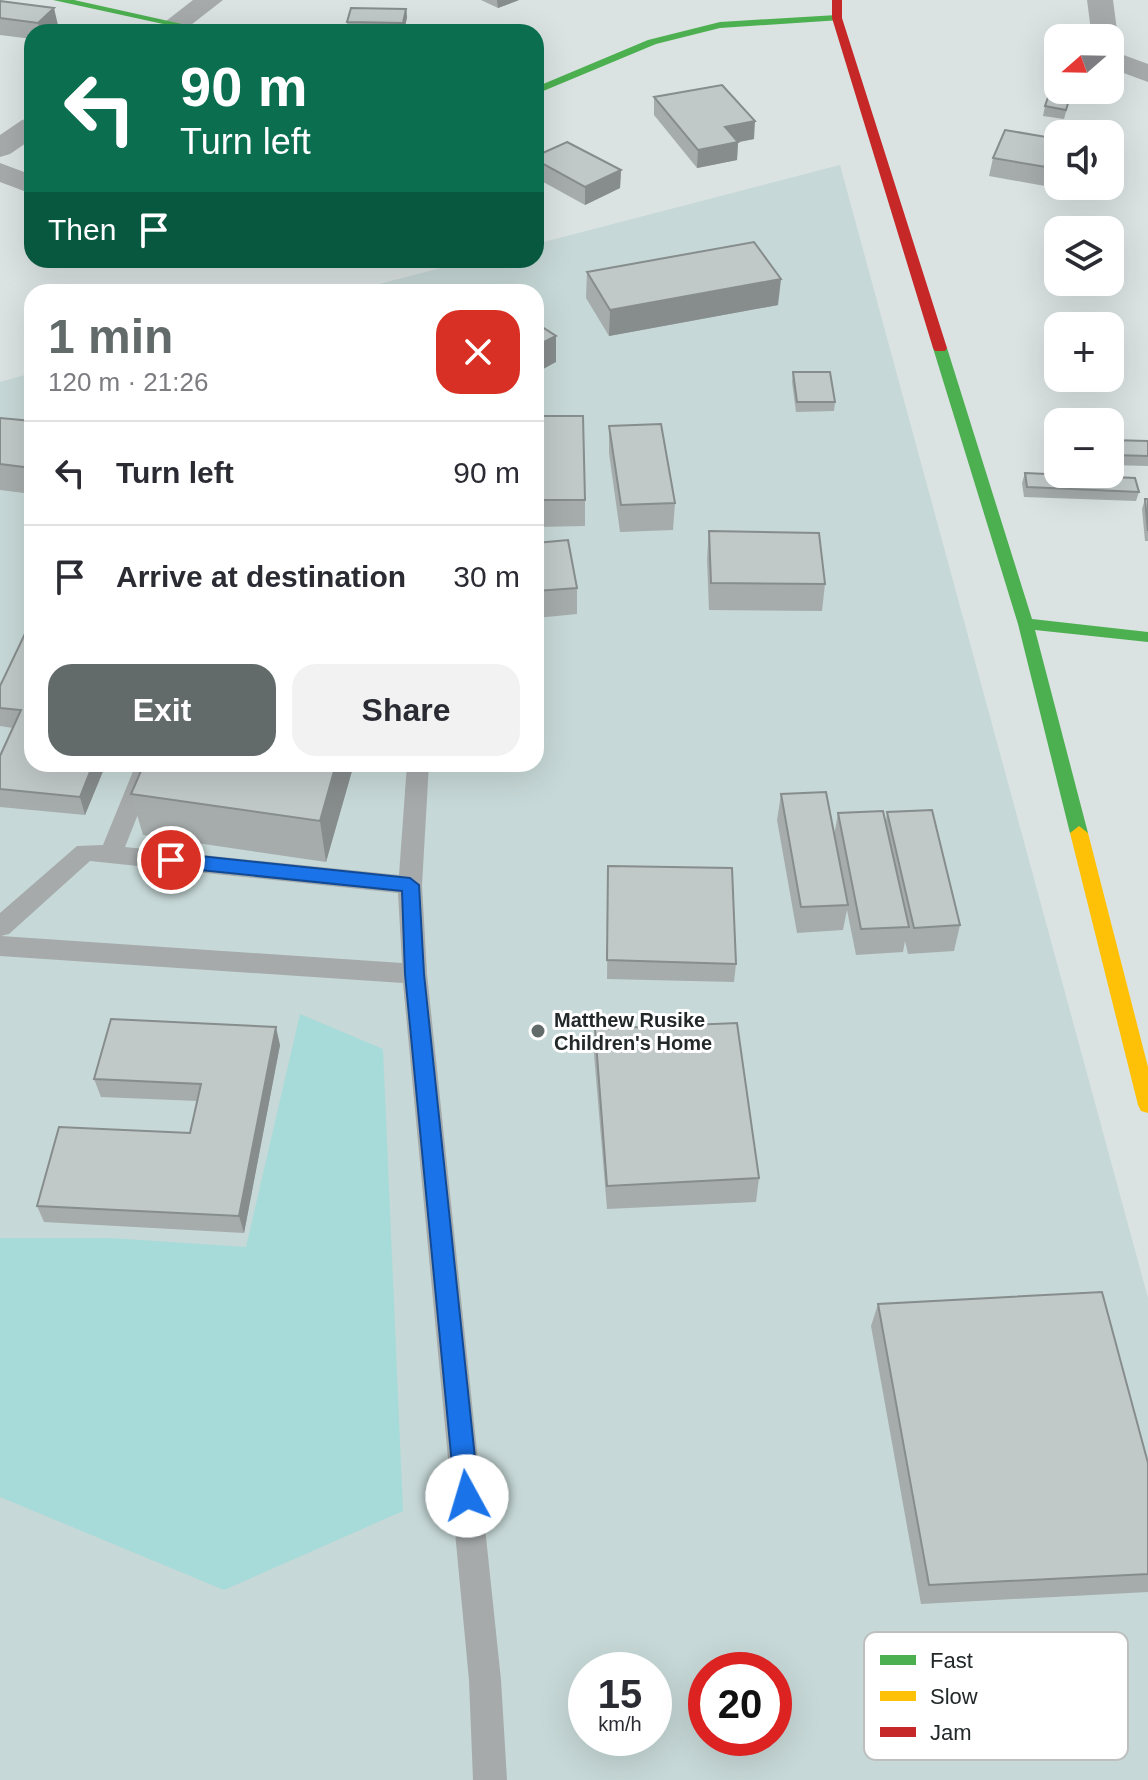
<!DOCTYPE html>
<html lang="en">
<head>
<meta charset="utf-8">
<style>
  :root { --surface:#fff; --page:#f2f2f3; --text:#2b2b33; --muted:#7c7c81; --line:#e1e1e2; --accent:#636a6a }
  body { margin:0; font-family:Arial,sans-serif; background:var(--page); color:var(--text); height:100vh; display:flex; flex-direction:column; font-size:30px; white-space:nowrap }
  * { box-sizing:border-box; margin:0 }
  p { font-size:26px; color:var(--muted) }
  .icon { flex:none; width:44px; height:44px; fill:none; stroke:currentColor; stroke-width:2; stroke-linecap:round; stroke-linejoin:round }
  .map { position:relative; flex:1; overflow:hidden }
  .side { position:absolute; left:24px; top:284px; width:520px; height:488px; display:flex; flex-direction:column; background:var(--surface); border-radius:24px; box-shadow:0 8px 32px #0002 }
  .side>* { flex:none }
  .hud { position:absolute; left:24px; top:24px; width:520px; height:244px; border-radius:24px; box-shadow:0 8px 32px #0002; background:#0b6e4f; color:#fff; overflow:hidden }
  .needle { width:52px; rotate:250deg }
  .fabs { position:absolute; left:1044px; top:24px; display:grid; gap:16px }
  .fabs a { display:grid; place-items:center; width:80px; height:80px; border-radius:16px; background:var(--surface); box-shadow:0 8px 32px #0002; font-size:40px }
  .speed { position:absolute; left:568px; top:1652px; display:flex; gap:16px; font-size:40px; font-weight:700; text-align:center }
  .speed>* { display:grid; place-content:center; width:104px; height:104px; border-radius:50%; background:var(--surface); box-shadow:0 8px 32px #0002; line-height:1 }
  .speed small { font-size:20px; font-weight:400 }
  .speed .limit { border:12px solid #d22; background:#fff; color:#111 }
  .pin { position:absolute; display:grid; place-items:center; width:68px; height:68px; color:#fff; margin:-34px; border:4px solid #fff; border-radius:50%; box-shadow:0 2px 8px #0007 }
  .me { position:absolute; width:88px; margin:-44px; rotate:354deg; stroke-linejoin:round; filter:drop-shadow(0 0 6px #0008) }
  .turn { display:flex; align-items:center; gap:28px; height:168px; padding:0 24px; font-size:36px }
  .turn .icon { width:104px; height:104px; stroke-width:2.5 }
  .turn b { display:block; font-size:56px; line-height:68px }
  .then { display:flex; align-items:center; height:76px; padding:0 24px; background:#0003; gap:16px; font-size:30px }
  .round { display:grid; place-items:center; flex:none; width:84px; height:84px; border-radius:24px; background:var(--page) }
  .headline { display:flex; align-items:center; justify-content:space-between; height:136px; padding:0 24px }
  h1 { font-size:48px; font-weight:700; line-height:60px; color:var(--accent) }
  .primary-button { display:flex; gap:16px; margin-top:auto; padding:16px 24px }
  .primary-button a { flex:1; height:92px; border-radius:24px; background:var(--accent); color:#fff; font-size:32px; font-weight:700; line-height:92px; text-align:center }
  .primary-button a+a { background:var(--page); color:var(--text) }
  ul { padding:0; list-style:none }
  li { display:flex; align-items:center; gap:24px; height:104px; padding:0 24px; border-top:2px solid var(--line) }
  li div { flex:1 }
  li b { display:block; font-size:30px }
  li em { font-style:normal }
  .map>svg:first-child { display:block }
  .built { fill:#c6d8d7; fill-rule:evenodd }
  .green { fill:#a7dbd9 }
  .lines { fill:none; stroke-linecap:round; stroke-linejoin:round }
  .lane { fill:#a6aaaa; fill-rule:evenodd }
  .street { fill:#a6aaaa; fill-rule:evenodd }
  .fast { fill:#4caf50; fill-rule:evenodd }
  .slow { fill:#ffc107; fill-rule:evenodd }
  .jam { fill:#c62828; fill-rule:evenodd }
  .wall { fill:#a6acac }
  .shaded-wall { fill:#878c8c }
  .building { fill:#c1c8c8; stroke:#878c8c; stroke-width:2 }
  .route { fill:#1a73e8; stroke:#114b97; stroke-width:2 }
  .poi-dot { fill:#636a6a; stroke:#fff; stroke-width:3 }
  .labels { text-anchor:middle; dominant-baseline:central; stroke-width:6; stroke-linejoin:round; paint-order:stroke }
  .poi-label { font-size:20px; font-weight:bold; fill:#232929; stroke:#fff; text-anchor:start }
  .key { fill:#fff; stroke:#bdbfbf; stroke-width:2 }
  .key-label { font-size:22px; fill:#232929 }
</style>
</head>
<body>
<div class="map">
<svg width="1148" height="1780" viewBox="0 0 1148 1780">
  <rect width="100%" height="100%" fill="#dae2e2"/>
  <path class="built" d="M840,165L1148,1298V1780H0V382L32,373V764H536V292H348L472,260H536V244ZM586,1670H654V1738H586ZM706,1670H774V1738H706Z"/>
  <path class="green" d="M300,1014L383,1049L403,1511L224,1590L0,1497V1238H110L246,1247Z"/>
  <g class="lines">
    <path class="lane" d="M136,764H158L125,847L399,875L407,764H429L422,885L427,974L501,1680L507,1780H473L469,1680L403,983L0,956V913L77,846L103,845ZM90,861L398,893L402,963L1,936L9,934Z"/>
    <path class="street" d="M193,0H223L182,32H152Z
      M1087,0H1113L1118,38L1114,44L1110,45V38H1092Z
      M1110,50L1148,64V82L1110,68Z
      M32,118V139L10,154L0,157V135L22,120Z
      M0,163L32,175V194L0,182Z"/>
    <path class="fast" d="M53,0H74L182,24L177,27Z
      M837,15L842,18L841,20L720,28L656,44L536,94V87L648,40L720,22Z
      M940,344L947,348L1032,619L1148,632V642L1035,630L1088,833L1079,840L1070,833L1018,624L933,348Z"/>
    <path class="slow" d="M1079,826L1088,833L1148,1067V1113L1141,1111L1138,1105L1070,833Z"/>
    <path class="jam" d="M832,0H842V18L947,348L945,351H935L933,348L832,18Z"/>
  </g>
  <path class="wall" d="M481,0H519L498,8Z
    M0,1L58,25L51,32H32V39L0,35Z
    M406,9L407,17L404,32L348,31L347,22Z
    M1072,90L1064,119L1043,116L1045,106Z
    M654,97L754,139L738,142L737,160L697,168L654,115Z
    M1058,139V186H1068L1067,190L989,176L993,158Z
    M536,156L621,170L620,188L585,205L536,178Z
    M587,272L778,305L609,336L586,298Z
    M793,372L835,402L834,411L796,412L792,382Z
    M536,416L585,500V526L536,527Z
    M0,418L32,421V494L0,490Z
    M609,426L675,503L673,530L620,532L609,453Z
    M1110,440L1148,441V466L1111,465Z
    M1025,473L1139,492L1136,501L1024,497L1022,483Z
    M1145,499H1148V541H1145L1142,509Z
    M709,531L825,584L822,611L709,610L707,558Z
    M536,543L577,588V614L536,618Z
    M32,619V764H106L85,815L0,807V756L13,728L0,726V686Z
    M354,764L326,862L143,835L131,794Z
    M781,794L834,836L838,813L886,821L887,812L960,925L954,951L908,954L905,941L903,952L856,955L847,910L843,930L797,933L777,820Z
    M608,866L736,964L734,982L607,979Z
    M595,1029L759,1178L756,1202L607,1209L594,1054Z
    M280,1045L244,1233L44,1222L37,1206L190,1133L197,1101L101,1097L94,1079Z
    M878,1304L1148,1463V1592L921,1604L871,1326Z"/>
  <path class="shaded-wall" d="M497,0H519L498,8Z
    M54,8L58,25L51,32H40L38,23Z
    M406,9L407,17L404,32L403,23Z
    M755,121L754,139L724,145L725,127Z
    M738,142L737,160L697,168L698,150Z
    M621,170L620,188L585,205V187Z
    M781,279L778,305L609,336L610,310Z
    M556,336V362L536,373V346Z
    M93,764H106L85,815L80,797Z
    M336,764H354L326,862L320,821Z
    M276,1027L280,1045L244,1233L239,1216Z"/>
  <path class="building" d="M0,1L54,8L38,23L0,18Z
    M351,8L406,9L403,23L347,22Z
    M305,25L314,32H283Z
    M1053,83L1058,84V90H1072L1066,110L1045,106Z
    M722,85L755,121L725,127L738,142L698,150L654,97Z
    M1005,130L1058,139V152L1055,159H1058V169L993,158Z
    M567,142L621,170L585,187L536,160V156Z
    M754,242L781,279L610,310L587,272Z
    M536,323L556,336L536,346Z
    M793,372H830L835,402H797Z
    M536,416H583L585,500H536Z
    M0,418L32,421V468L0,464Z
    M661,424L675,503L621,505L609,426Z
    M1110,440L1148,441V456L1114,455Z
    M1025,473L1135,478L1139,492L1027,487Z
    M1145,499H1148V531Z
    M709,531L819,533L825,584L711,583Z
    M568,540L577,588L536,591V543Z
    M32,619V764H93L80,797L0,789V756L21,710L0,708V686Z
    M144,764H336L320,821L131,794Z
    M826,792L848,905L801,907L781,794Z
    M932,810L960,925L914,928L887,812Z
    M883,811L909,927L861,929L838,813Z
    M608,866L732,868L736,964L607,960Z
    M111,1019L276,1027L239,1216L37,1206L59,1127L190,1133L201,1084L94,1079Z
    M737,1023L759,1178L607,1186L595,1029Z
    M1102,1292L1148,1463V1574L929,1585L878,1304Z"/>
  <path class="route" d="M171,853L410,878L419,885L424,974L479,1496L475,1504L467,1507L459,1504L455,1496L405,974L402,891L171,867L162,860Z"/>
  <circle class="poi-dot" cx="538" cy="1031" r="8"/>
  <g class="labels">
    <g class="poi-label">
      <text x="554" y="1020">Matthew Rusike<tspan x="554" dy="23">Children's Home</tspan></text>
    </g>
  </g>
  <rect x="864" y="1632" width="264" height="128" rx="12" class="key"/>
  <rect x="880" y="1655" width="36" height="10" fill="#4caf50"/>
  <rect x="880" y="1691" width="36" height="10" fill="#ffc107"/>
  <rect x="880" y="1727" width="36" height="10" fill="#c62828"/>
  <g class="key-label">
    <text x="930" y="1668">Fast</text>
    <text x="930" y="1704">Slow</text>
    <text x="930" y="1740">Jam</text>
  </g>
</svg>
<div class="fabs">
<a><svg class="needle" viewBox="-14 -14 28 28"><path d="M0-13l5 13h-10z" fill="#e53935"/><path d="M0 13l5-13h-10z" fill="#7c7c81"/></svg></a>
<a><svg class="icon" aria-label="sound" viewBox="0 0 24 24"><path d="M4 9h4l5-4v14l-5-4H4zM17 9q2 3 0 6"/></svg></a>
<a><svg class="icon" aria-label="layers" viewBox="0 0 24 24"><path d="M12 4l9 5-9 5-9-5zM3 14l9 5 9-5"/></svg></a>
<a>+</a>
<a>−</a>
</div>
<div class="speed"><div>15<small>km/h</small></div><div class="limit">20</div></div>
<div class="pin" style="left:171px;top:860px;background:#d93025"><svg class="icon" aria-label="arrive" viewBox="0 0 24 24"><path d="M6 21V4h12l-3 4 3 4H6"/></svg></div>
<svg class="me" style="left:467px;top:1496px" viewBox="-20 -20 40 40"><circle r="19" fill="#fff"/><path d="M0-13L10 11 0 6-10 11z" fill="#1a73e8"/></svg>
<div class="hud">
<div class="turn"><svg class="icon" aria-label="left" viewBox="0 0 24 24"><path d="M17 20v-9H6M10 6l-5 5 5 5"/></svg><div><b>90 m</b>Turn left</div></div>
<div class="then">Then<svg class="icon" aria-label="arrive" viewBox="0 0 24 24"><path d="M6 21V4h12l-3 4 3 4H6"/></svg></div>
</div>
<section class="side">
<div class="headline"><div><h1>1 min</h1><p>120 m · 21:26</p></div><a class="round" style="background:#d93025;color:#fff"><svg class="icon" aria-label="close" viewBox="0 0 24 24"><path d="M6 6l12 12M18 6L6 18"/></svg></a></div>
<ul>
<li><svg class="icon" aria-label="left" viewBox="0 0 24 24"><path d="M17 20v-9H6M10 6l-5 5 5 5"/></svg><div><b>Turn left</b></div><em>90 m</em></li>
<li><svg class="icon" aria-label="arrive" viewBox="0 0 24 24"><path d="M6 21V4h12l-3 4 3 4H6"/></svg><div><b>Arrive at destination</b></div><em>30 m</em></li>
</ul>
<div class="primary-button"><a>Exit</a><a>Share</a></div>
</section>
</div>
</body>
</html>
